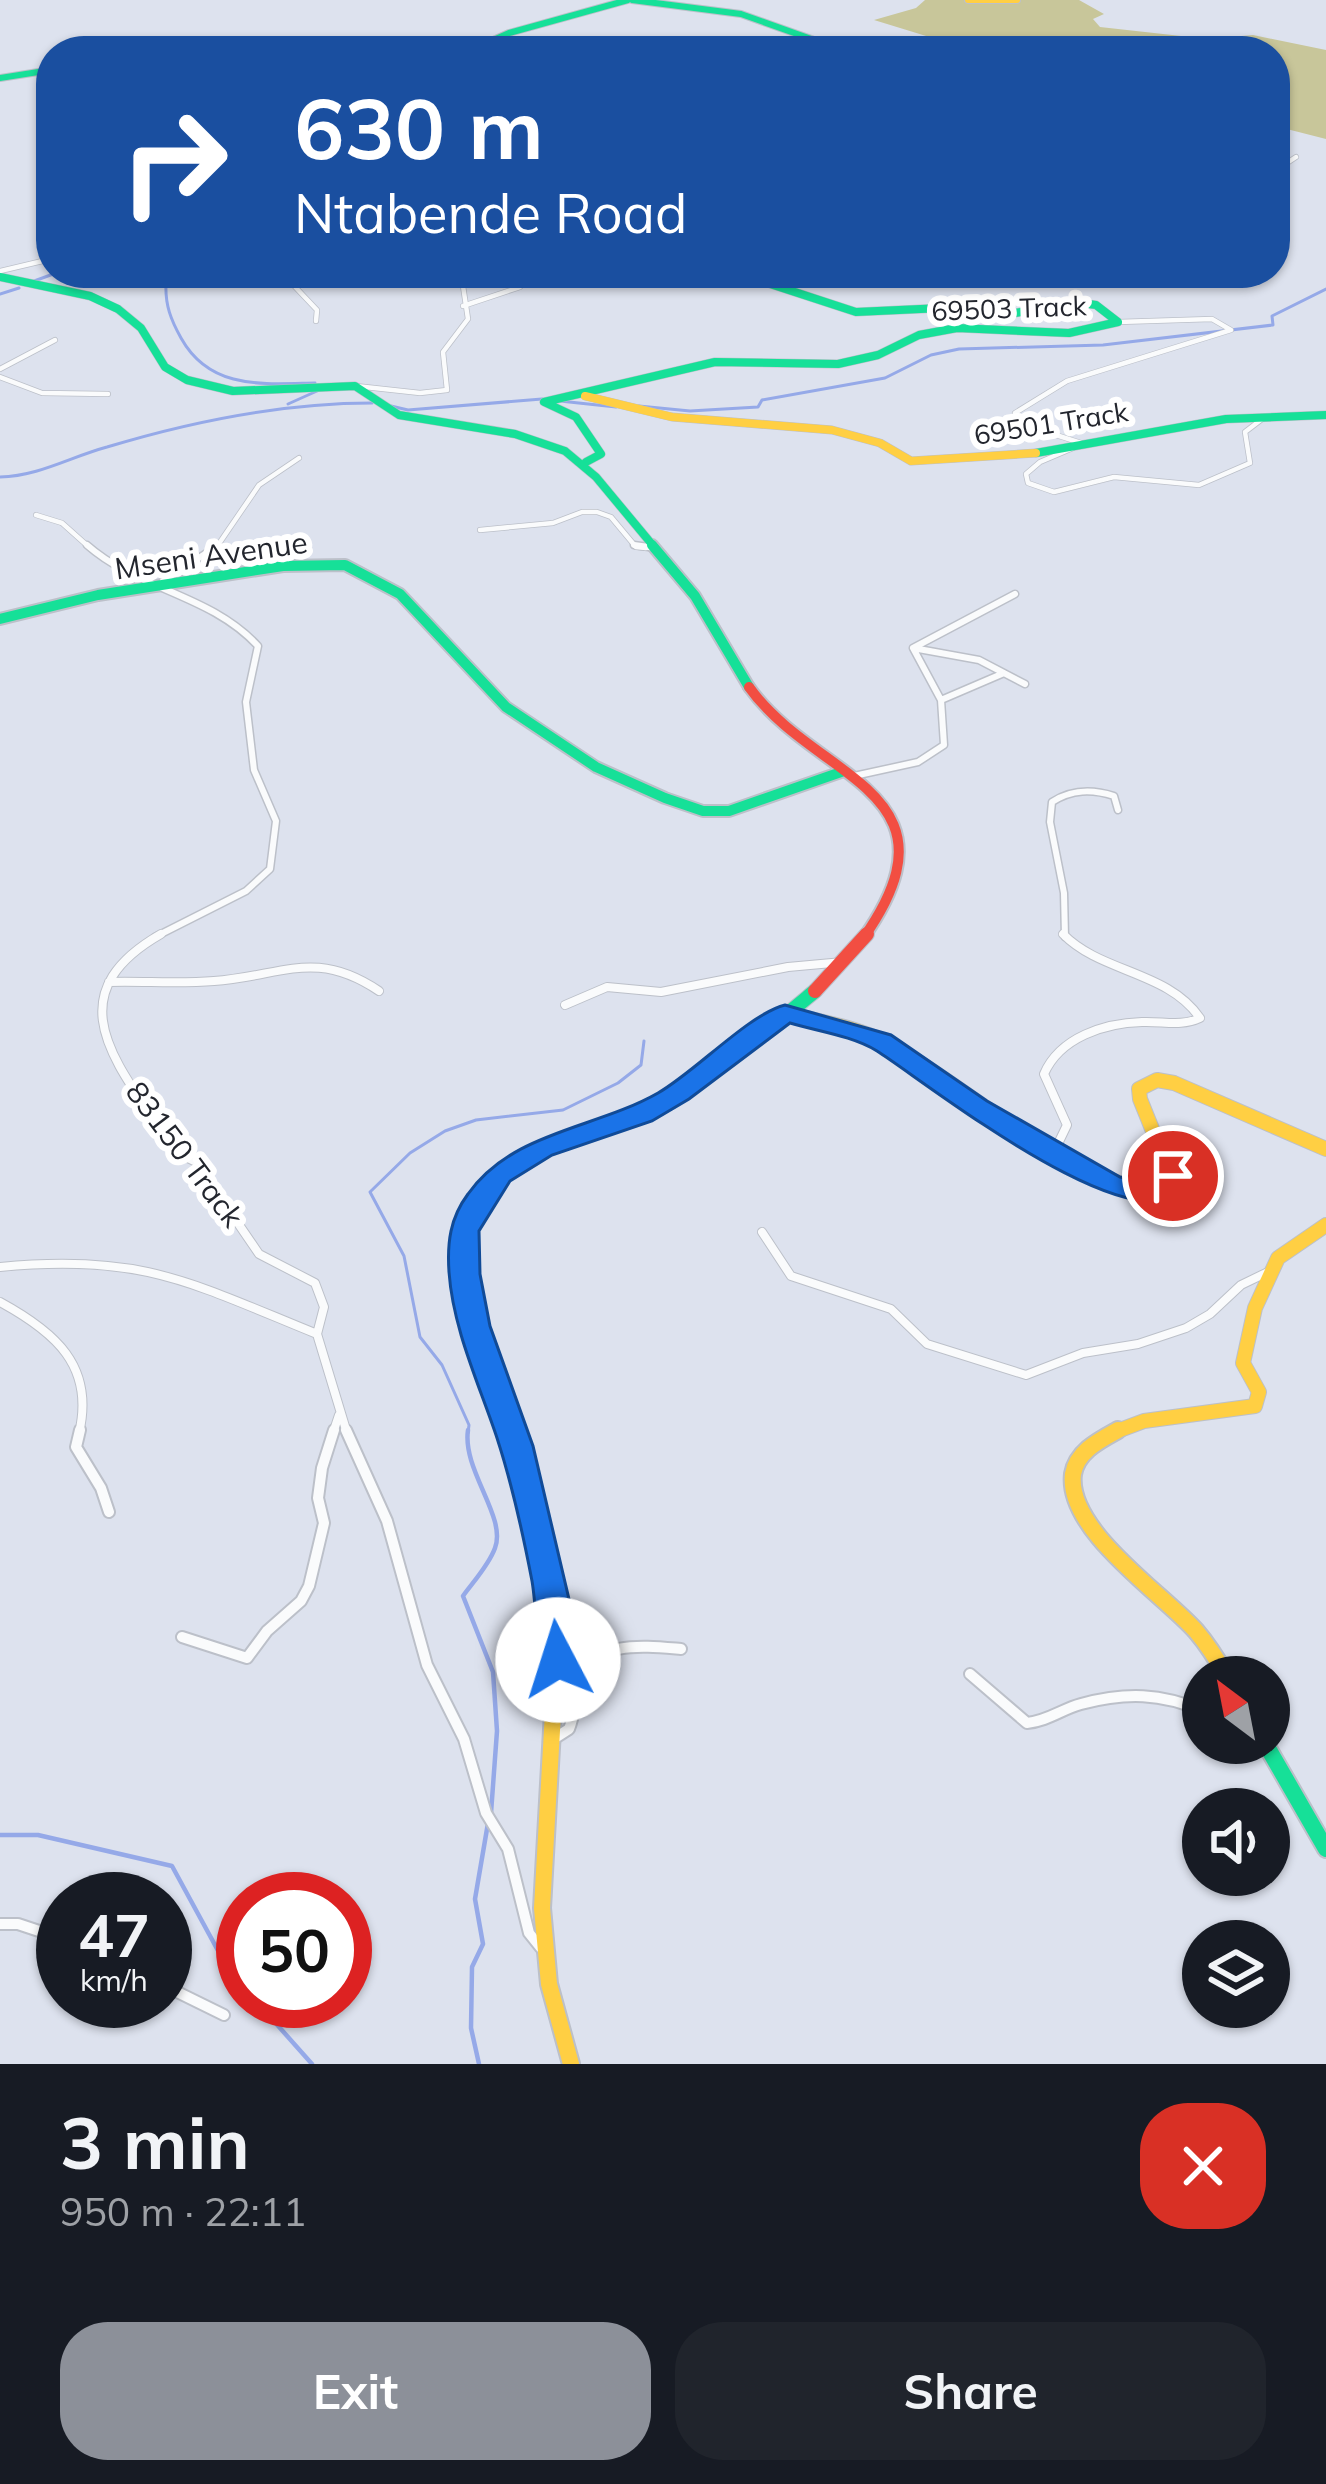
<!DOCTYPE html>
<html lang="en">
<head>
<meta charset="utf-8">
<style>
  :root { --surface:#171b24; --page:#20242c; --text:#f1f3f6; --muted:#9ea1a6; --accent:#8c9099 }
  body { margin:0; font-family:Mulish,sans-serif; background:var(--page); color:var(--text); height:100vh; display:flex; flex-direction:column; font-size:45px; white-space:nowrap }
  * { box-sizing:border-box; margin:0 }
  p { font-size:39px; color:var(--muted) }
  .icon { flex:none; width:66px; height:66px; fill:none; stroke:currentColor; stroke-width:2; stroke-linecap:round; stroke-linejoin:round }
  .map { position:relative; height:2064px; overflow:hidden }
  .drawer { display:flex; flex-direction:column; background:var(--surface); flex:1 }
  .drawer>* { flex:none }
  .guide { position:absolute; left:36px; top:36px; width:1254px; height:252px; border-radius:48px; box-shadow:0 3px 9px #0004; background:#1a4fa0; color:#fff; overflow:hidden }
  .needle { width:78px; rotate:328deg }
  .controls { position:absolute; left:1182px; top:1656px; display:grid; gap:24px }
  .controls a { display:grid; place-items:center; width:108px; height:108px; border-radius:50%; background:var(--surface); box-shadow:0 3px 9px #0004; font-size:60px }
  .speed { position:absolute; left:36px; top:1872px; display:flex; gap:24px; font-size:60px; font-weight:700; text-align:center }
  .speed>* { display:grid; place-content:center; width:156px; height:156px; border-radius:50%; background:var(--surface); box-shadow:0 3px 9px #0004; line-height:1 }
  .speed small { font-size:30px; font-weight:400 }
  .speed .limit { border:18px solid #d22; background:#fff; color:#111 }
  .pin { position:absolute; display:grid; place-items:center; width:102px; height:102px; color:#fff; margin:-51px; border:6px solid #fff; border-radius:50%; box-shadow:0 3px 12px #0007 }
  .me { position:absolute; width:132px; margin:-66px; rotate:355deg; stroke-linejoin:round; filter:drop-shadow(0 0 9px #0008) }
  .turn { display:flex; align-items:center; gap:42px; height:252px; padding:0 60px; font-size:54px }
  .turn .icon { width:156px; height:156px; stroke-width:2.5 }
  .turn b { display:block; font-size:84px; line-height:102px }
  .round { display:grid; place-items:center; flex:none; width:126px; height:126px; border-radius:48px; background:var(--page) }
  .head { display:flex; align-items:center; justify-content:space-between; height:204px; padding:0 60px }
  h1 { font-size:72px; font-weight:700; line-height:90px }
  .cta { display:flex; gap:24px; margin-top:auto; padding:24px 60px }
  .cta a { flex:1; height:138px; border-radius:48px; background:var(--accent); color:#fff; font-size:48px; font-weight:700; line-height:138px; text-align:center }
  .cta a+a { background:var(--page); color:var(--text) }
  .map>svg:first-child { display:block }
  .green { fill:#c8c69a }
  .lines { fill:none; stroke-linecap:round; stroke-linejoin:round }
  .stream-far1 { stroke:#95a9e8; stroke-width:3 }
  .stream { stroke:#95a9e8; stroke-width:4.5 }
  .street-far3-casing { stroke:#bcc0c9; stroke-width:6 }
  .street-far2-casing { stroke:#bcc0c9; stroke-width:9 }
  .street-far1-casing { stroke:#bcc0c9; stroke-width:10 }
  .street-casing { stroke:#bcc0c9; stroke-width:14 }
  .fast-far4-casing { stroke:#bcc0c9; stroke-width:8 }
  .fast-far3-casing { stroke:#bcc0c9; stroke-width:9 }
  .fast-far2-casing { stroke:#bcc0c9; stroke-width:14 }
  .fast-far1-casing { stroke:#bcc0c9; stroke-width:16 }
  .fast-casing { stroke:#bcc0c9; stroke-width:20 }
  .slow-far3-casing { stroke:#bcc0c9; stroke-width:8 }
  .slow-far2-casing { stroke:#bcc0c9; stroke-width:9 }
  .slow-far1-casing { stroke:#bcc0c9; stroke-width:16 }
  .slow-casing { stroke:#bcc0c9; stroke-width:20 }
  .jam-far1-casing { stroke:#bcc0c9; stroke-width:14 }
  .jam-casing { stroke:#bcc0c9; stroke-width:16 }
  .street-far3 { stroke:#fafbfc; stroke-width:4.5 }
  .street-far2 { stroke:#fafbfc; stroke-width:6 }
  .street-far1 { stroke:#fafbfc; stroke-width:8 }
  .street { stroke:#fafbfc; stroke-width:10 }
  .fast-far4 { stroke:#16e098; stroke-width:6 }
  .fast-far3 { stroke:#16e098; stroke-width:8 }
  .fast-far2 { stroke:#16e098; stroke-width:10 }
  .fast-far1 { stroke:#16e098; stroke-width:14 }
  .fast { stroke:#16e098; stroke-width:16 }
  .slow-far3 { stroke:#ffcf43; stroke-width:6 }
  .slow-far2 { stroke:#ffcf43; stroke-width:8 }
  .slow-far1 { stroke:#ffcf43; stroke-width:14 }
  .slow { stroke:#ffcf43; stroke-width:16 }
  .jam-far1 { stroke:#f24e42; stroke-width:10 }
  .jam { stroke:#f24e42; stroke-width:14 }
  .route { fill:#1a73e8; stroke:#114b97; stroke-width:3 }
  .labels { text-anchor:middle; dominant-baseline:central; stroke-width:12; stroke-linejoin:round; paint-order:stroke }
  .far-street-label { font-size:27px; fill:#23262e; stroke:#fff }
  .street-label { font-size:30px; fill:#23262e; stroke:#fff }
</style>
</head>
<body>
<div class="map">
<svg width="1326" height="2064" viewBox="0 0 1326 2064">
  <rect width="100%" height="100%" fill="#dde2ee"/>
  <path class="green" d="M925,0H1079L1104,14L1093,19L1100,27L1208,39L1253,35L1326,50V139L1275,126V51H975L874,20L916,8Z"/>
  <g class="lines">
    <path class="stream-far1" d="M146,273L166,284C165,305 171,320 181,338C210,390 262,384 315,383
      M26,284L56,273
      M0,294L19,288
      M560,401L616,407
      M288,404L317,391
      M391,406L408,410L542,399
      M639,406L690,411L758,407L762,400L885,378L931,355L959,349L1103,345L1273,325L1272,316L1326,289
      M0,477C39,476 70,457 107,447C193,421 282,403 372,403
      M468,1433L469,1425L442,1365L420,1337L404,1256L370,1192L410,1153L445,1131L476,1120L563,1110L618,1083L641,1065L644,1041"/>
    <path class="stream" d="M468,1430C462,1470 507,1517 495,1548C489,1565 473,1582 463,1596L493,1672L497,1731L491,1813
      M0,1835H38L172,1866L228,1969L243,1986
      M256,2001L312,2064
      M479,2064L471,2028L472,1967L483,1944L475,1899L488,1823"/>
    <g class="street-far3-casing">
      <path id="street-far3" d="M1275,171L1296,157
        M0,271L51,259
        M282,273L317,310L316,321
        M463,306L520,287L522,273
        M0,369L55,340
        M0,377L42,393L108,394
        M356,386L420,393L447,390L443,352L468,319L463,286L448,273
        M1081,443L1031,427L1015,413L1067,381L1231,330L1212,319L1118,322
        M1073,448L1040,462L1026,474L1028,483L1054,492L1114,477L1199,485L1250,463L1245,432L1262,419
        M36,515L62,523L90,548
        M480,530L553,523L582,512H597L611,517L636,547L646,548
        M216,548L259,485L299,458"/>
    </g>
    <g class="street-far2-casing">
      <path id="street-far2" d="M87,545C138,590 210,594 258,646L246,702L254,770L276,821L270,869L246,891L155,937
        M634,545L656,548
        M163,581L219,545
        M913,648L979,660L1025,684
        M941,700L1004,673
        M854,776L918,762L944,745L941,700L913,648L1015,594
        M1065,937L1064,893L1050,822L1052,802C1072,789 1092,789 1114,796L1118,810"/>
    </g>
    <g class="street-far1-casing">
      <path id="street-far1" d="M161,934C53,996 118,1064 166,1138L177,1153L196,1162L259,1254L315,1283L324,1307L317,1334
        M109,982C144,981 179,984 214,981C283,976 315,948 379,991
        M565,1005L607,987L661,992L788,967L843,962
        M1054,1152L1067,1125L1044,1074C1060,1037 1105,1023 1142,1022C1163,1021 1181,1027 1200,1018C1168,971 1101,973 1063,934
        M762,1232L791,1276L891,1309L927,1344L1026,1375L1083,1353L1138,1344L1186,1328L1210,1314L1241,1285L1270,1271
        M0,1267C142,1253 191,1283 317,1334
        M0,1302C55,1332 95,1366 79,1433
        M317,1334L347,1433
        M333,1433L339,1415"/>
    </g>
    <g class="street-casing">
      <path id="street" d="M80,1430L76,1447L101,1488L109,1512
        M346,1430L387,1521L427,1665L464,1739L486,1813L508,1849L529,1933L541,1948
        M182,1637L247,1658L267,1631L301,1601L309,1586L324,1523L318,1498L322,1468L334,1430
        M970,1674L1027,1723C1048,1721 1062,1709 1081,1704C1126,1692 1161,1693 1203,1711
        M555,1738L569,1729C575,1714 575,1698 580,1682C592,1639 646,1646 681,1649
        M1251,1743L1266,1752
        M0,1924H18L63,1939
        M165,1986L224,2015"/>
    </g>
    <g class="fast-far4-casing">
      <path id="fast-far4" d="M632,0L741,14L845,51
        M469,51L509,33L628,0
        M0,78L51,70"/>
    </g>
    <g class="fast-far3-casing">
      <path id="fast-far3" d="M0,277L90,296L118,309L141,328L165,367L187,380L233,391L355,386L399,415L515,434L565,451L596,477L655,548
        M1036,453L1226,419L1326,415
        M586,462L601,454L576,417L544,402L715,362L838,364L878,355L919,335L957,328L1069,333L1118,322L1096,305L1075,302L1015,313L942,308L856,312L737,273"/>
    </g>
    <g class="fast-far2-casing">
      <path id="fast-far2" d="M652,545L695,596L749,687
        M0,619L98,595L283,566L345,565L400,594L506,707L596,767L665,798L703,811H729L844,771"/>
    </g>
    <g class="fast-far1-casing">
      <path id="fast-far1" d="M512,1433C479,1341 412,1217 531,1156C567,1137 607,1131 643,1114C706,1083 761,1036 815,991"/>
    </g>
    <g class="fast-casing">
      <path id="fast" d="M511,1430L542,1546L556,1659
        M1265,1743L1326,1849"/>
    </g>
    <g class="slow-far3-casing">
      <path id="slow-far3" d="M968,0H1017"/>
    </g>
    <g class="slow-far2-casing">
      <path id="slow-far2" d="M585,396L672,417L832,430L880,443L911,461L1036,453"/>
    </g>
    <g class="slow-far1-casing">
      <path id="slow-far1" d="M786,1013C818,1022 854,1026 884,1042C979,1093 1049,1171 1158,1194L1173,1181L1140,1099L1139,1089L1157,1080L1174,1083L1326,1149
        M1112,1433L1144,1421L1255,1406L1259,1392L1243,1363L1255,1308L1278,1258L1326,1225"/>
    </g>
    <g class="slow-casing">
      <path id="slow" d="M1118,1430C1100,1440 1077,1451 1073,1474C1066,1530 1162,1593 1196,1631C1208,1645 1218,1661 1227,1677
        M556,1659L542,1908L549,1984L571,2064"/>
    </g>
    <g class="jam-far1-casing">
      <path id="jam-far1" d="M749,687C815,780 967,790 864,937"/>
    </g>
    <g class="jam-casing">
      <path id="jam" d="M815,991L867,934"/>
    </g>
    <use href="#street-far3" class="street-far3"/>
    <use href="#street-far2" class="street-far2"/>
    <use href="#street-far1" class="street-far1"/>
    <use href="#street" class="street"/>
    <use href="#fast-far4" class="fast-far4"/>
    <use href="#fast-far3" class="fast-far3"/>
    <use href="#fast-far2" class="fast-far2"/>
    <use href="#fast-far1" class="fast-far1"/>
    <use href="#fast" class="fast"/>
    <use href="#slow-far3" class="slow-far3"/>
    <use href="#slow-far2" class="slow-far2"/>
    <use href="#slow-far1" class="slow-far1"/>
    <use href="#slow" class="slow"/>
    <use href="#jam-far1" class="jam-far1"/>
    <use href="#jam" class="jam"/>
  </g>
  <path class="route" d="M785,1005L891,1035L987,1101L1120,1177L1154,1183L1162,1169H1183L1187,1186C1140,1253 926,1082 877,1051C853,1036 817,1031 790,1023L689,1099L652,1121L552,1155L510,1181L479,1231L480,1274L490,1326L533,1446L576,1629V1660L571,1670L558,1674L545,1670C537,1653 536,1603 532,1581C523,1534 512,1484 497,1438C479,1384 453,1329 449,1272C447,1243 450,1218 468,1194C513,1131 595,1129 658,1093C695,1072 749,1014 785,1005Z"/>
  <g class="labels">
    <g class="far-street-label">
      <text transform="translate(1009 308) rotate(-2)">69503 Track</text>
      <text transform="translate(1051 423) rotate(-9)">69501 Track</text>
    </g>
    <g class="street-label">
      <text transform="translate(211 555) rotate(-8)">Mseni Avenue</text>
      <text transform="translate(185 1154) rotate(53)">83150 Track</text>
    </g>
  </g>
</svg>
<div class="controls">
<a><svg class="needle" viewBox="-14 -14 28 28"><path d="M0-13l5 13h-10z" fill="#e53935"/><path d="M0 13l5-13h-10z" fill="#9ea1a6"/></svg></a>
<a><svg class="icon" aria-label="sound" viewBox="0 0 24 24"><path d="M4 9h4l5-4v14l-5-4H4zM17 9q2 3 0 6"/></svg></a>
<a><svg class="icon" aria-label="layers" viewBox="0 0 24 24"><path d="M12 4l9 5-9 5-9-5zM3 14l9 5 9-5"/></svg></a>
</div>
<div class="speed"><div>47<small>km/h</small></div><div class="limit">50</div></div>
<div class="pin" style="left:1173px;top:1176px;background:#d93025"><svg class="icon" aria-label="arrive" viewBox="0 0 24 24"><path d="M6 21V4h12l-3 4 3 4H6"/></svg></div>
<svg class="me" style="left:558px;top:1660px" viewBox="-20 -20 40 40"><circle r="19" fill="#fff"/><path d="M0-13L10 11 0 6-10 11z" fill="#1a73e8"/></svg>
<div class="guide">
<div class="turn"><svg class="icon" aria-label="right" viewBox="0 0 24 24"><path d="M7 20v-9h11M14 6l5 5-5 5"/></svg><div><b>630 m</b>Ntabende Road</div></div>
</div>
</div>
<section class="drawer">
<div class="head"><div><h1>3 min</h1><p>950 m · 22:11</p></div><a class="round" style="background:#d93025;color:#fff"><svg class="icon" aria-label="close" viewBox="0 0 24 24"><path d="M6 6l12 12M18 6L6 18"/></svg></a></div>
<div class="cta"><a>Exit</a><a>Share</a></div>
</section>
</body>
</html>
